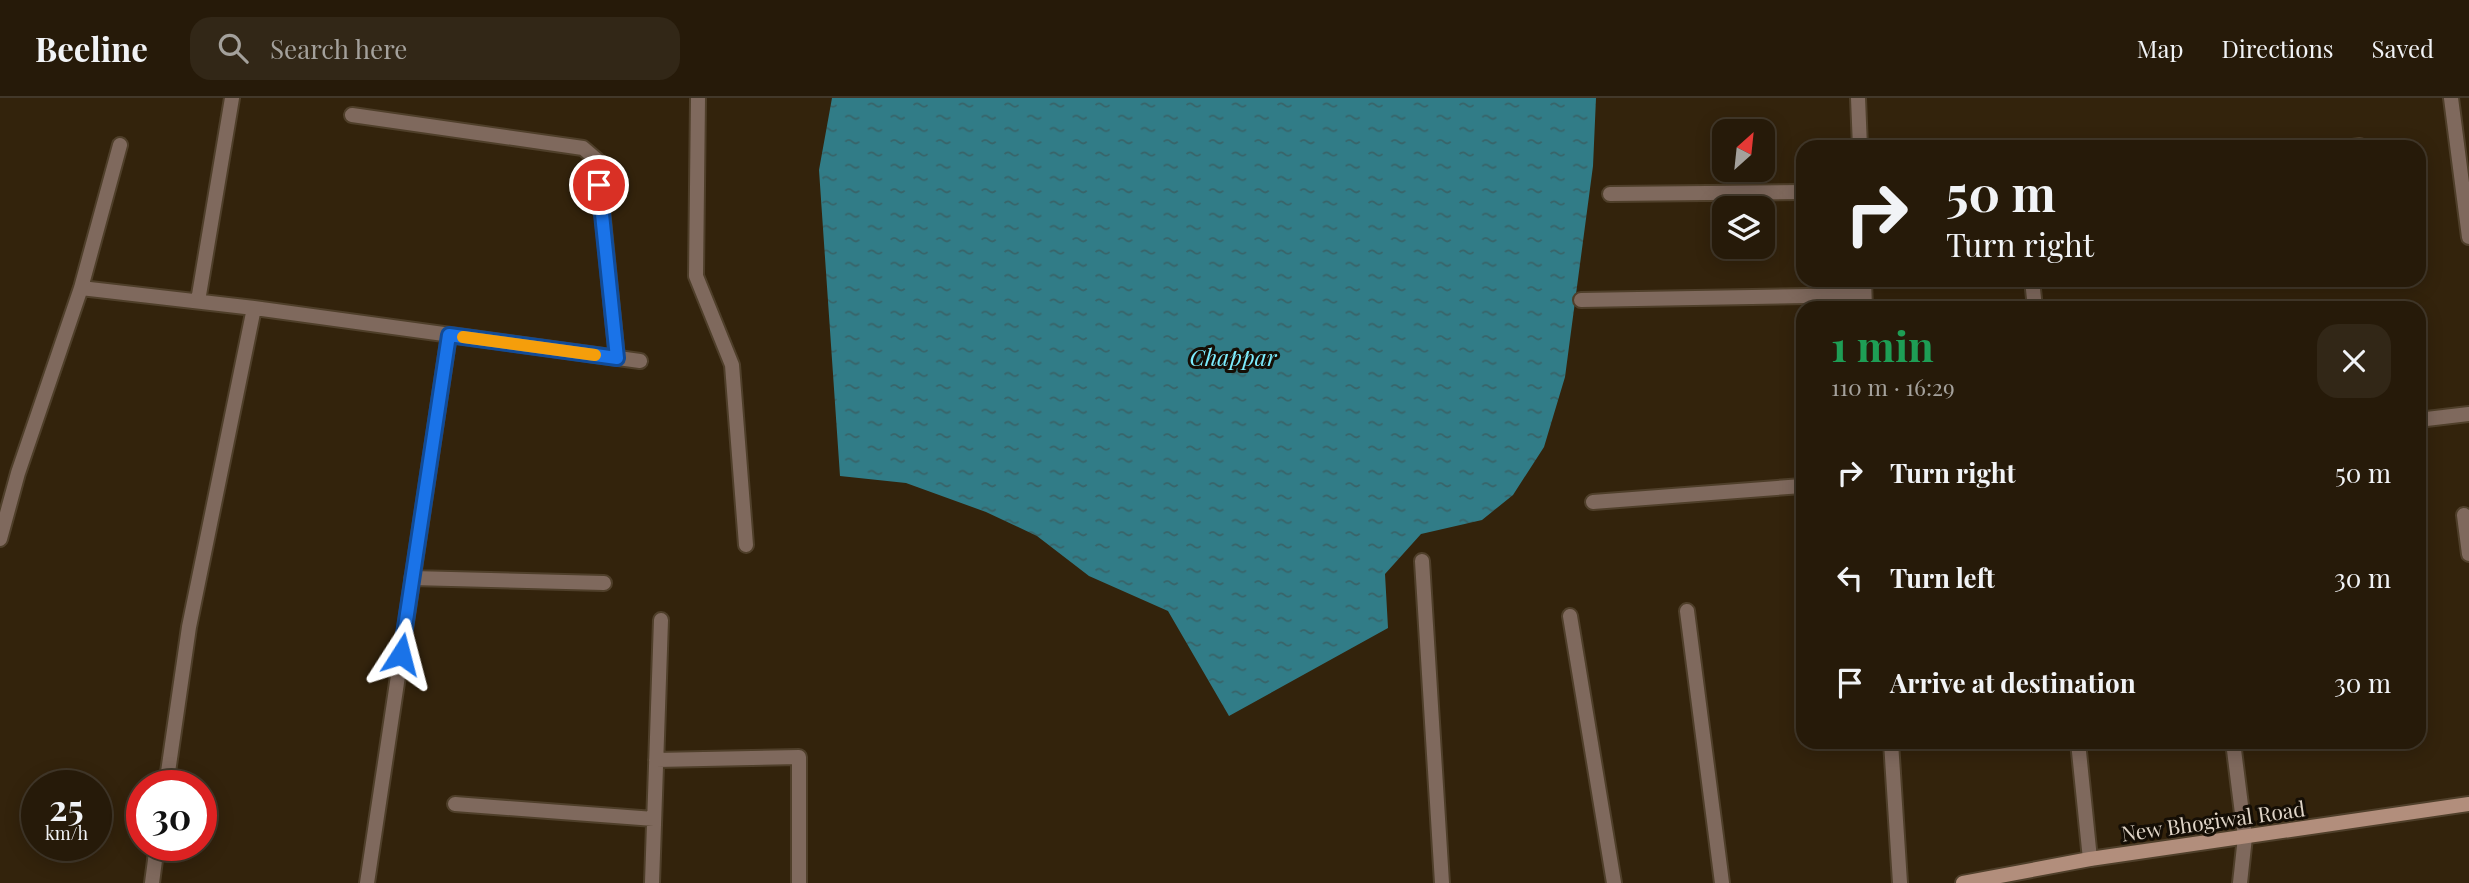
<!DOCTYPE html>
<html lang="en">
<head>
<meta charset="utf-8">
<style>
  :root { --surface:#261a09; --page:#322717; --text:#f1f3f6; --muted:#a4a19c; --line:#42382a }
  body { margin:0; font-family:"Playfair Display",serif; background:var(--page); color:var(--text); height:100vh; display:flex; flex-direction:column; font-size:26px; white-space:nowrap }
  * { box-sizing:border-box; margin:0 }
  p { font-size:23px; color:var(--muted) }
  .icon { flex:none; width:38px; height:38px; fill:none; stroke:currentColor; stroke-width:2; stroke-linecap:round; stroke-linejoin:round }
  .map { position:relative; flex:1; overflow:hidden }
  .side { position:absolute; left:1796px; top:203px; width:630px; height:448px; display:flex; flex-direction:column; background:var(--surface); border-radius:21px; box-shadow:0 4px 18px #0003,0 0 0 2px var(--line) }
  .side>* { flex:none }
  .top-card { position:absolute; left:1796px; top:42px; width:630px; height:147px; border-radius:21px; box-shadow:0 4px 18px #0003,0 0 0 2px var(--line); background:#261a09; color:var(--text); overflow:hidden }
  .needle { width:46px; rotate:27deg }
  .fabs { position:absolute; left:1712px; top:21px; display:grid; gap:14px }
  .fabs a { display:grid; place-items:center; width:63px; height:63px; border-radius:14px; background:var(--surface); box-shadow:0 4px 18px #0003,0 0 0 2px var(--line); font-size:35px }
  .speed { position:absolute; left:21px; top:672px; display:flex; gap:14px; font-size:35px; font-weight:700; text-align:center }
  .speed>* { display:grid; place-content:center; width:91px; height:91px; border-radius:50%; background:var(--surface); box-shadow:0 4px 18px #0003,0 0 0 2px var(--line); line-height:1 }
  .speed small { font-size:18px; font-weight:400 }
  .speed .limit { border:10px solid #d22; background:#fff; color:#111 }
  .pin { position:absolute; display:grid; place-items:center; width:60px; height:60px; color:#fff; margin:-30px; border:4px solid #fff; border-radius:50%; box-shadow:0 2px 7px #0007 }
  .me { position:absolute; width:77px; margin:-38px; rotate:9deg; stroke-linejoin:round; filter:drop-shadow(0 0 5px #0008) }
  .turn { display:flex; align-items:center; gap:24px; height:147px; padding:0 35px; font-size:32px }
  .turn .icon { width:91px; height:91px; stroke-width:2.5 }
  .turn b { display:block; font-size:49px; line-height:60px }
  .round { display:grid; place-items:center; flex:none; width:74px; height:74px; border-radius:21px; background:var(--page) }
  .overview { display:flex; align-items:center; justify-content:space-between; height:119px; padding:0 35px }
  h1 { font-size:42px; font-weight:700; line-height:52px; color:#1e9e55 }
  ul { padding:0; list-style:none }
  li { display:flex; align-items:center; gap:21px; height:105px; padding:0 35px }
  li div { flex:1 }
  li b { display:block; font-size:26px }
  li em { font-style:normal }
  header { display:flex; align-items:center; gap:42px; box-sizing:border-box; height:98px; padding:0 35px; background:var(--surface); border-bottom:2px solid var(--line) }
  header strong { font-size:33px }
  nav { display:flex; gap:38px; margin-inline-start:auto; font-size:24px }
  .search { width:490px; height:63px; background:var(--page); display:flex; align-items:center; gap:18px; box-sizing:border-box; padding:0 24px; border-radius:21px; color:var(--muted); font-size:26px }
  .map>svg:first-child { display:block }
  .water { fill:url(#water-ripples) }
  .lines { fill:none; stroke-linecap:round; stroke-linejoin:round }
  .lane-casing { stroke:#4f3f2a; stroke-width:18 }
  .street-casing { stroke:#4f3f2a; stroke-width:18 }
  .secondary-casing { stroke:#4f3f2a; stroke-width:18 }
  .lane { stroke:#7f695d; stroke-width:14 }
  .street { stroke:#7f695d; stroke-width:14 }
  .secondary { stroke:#b28e7c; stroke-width:14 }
  .route-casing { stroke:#114b97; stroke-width:18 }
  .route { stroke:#1a73e8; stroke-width:12 }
  .slow { stroke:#f59e0b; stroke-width:12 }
  .labels { text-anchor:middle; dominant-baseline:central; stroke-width:6; stroke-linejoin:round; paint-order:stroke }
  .street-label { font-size:21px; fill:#dfd4c7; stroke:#150e05 }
  .water-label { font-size:23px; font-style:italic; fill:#7dedfe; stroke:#150e05 }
</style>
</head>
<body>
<header>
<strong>Beeline</strong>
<div class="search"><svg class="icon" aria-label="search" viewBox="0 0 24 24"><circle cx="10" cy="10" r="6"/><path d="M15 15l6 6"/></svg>Search here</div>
<nav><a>Map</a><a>Directions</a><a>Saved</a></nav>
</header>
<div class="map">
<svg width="2469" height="785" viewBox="0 0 2469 785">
  <defs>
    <pattern id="water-ripples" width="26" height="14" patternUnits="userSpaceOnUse" patternTransform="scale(1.75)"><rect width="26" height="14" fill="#317c87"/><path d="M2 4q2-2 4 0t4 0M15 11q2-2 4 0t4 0" fill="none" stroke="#386469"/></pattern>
  </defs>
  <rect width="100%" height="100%" fill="#33230c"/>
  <path class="water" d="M832,0H1596L1593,68L1565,279L1544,349L1513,397L1482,422L1421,436L1385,476L1388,530L1229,618L1168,513L1089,478L1037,438L986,414L906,385L840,378L819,72Z"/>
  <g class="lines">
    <g class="lane-casing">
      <path id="lane" d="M352,17L583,50L597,62L617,260
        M1570,518L1614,785"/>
    </g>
    <g class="street-casing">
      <path id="street" d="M698,0L696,178L732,267L746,447
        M1858,0L1860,49
        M2451,0L2469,139
        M2353,49L2360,48
        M1610,96L1802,94
        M1864,182L1865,210
        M2032,182L2035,210
        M81,190L254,210L640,263
        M1581,202L1864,197
        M198,203L232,0
        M2418,322L2469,316
        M1593,404L1802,388
        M2464,417L2469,456
        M0,441L18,375L81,190L120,47
        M1422,463L1442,785
        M412,480L604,485
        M1687,513L1722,785
        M1891,644L1900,785
        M2078,644L2090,761
        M2233,644L2245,739L2240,785
        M656,662L799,659V785
        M166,688L189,529L254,210
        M455,706L654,721
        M152,785L157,747
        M367,785L449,237
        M652,785L661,522"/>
    </g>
    <g class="secondary-casing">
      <path id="secondary" d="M1963,785L2090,761L2469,706"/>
    </g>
    <use href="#lane" class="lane"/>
    <use href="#street" class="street"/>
    <use href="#secondary" class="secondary"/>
  </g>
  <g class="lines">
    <g class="route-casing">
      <path id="route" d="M401,556L449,237L617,260L599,87"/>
    </g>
    <use href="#route" class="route"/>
    <path class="slow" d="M463,239L595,257"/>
  </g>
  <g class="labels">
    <g class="street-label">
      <text transform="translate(2213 722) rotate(-8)">New Bhogiwal Road</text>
    </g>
    <g class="water-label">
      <text x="1233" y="258">Chappar</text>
    </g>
  </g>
</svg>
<div class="fabs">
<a><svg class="needle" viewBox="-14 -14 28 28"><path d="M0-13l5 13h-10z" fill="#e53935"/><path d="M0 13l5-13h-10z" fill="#a4a19c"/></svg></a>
<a><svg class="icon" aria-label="layers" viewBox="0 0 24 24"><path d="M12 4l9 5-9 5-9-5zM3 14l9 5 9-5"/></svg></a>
</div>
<div class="speed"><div>25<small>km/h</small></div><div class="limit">30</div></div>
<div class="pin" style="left:599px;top:87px;background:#d93025"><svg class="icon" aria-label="arrive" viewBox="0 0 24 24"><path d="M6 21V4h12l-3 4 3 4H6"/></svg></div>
<svg class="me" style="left:401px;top:556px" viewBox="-20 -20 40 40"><path d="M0-17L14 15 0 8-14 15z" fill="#1a73e8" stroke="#fff" stroke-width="4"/></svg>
<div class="top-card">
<div class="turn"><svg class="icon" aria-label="right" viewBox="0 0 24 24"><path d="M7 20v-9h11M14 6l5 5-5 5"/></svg><div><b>50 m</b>Turn right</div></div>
</div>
<section class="side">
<div class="overview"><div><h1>1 min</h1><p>110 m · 16:29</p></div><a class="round"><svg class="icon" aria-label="close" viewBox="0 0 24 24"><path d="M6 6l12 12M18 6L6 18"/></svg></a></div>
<ul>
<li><svg class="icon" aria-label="right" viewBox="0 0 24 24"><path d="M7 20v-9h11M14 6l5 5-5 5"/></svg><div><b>Turn right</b></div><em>50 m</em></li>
<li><svg class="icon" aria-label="left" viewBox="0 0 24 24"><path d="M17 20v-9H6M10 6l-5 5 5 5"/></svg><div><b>Turn left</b></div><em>30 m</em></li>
<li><svg class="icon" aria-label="arrive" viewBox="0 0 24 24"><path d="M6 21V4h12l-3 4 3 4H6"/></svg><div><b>Arrive at destination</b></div><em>30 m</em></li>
</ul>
</section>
</div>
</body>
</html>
